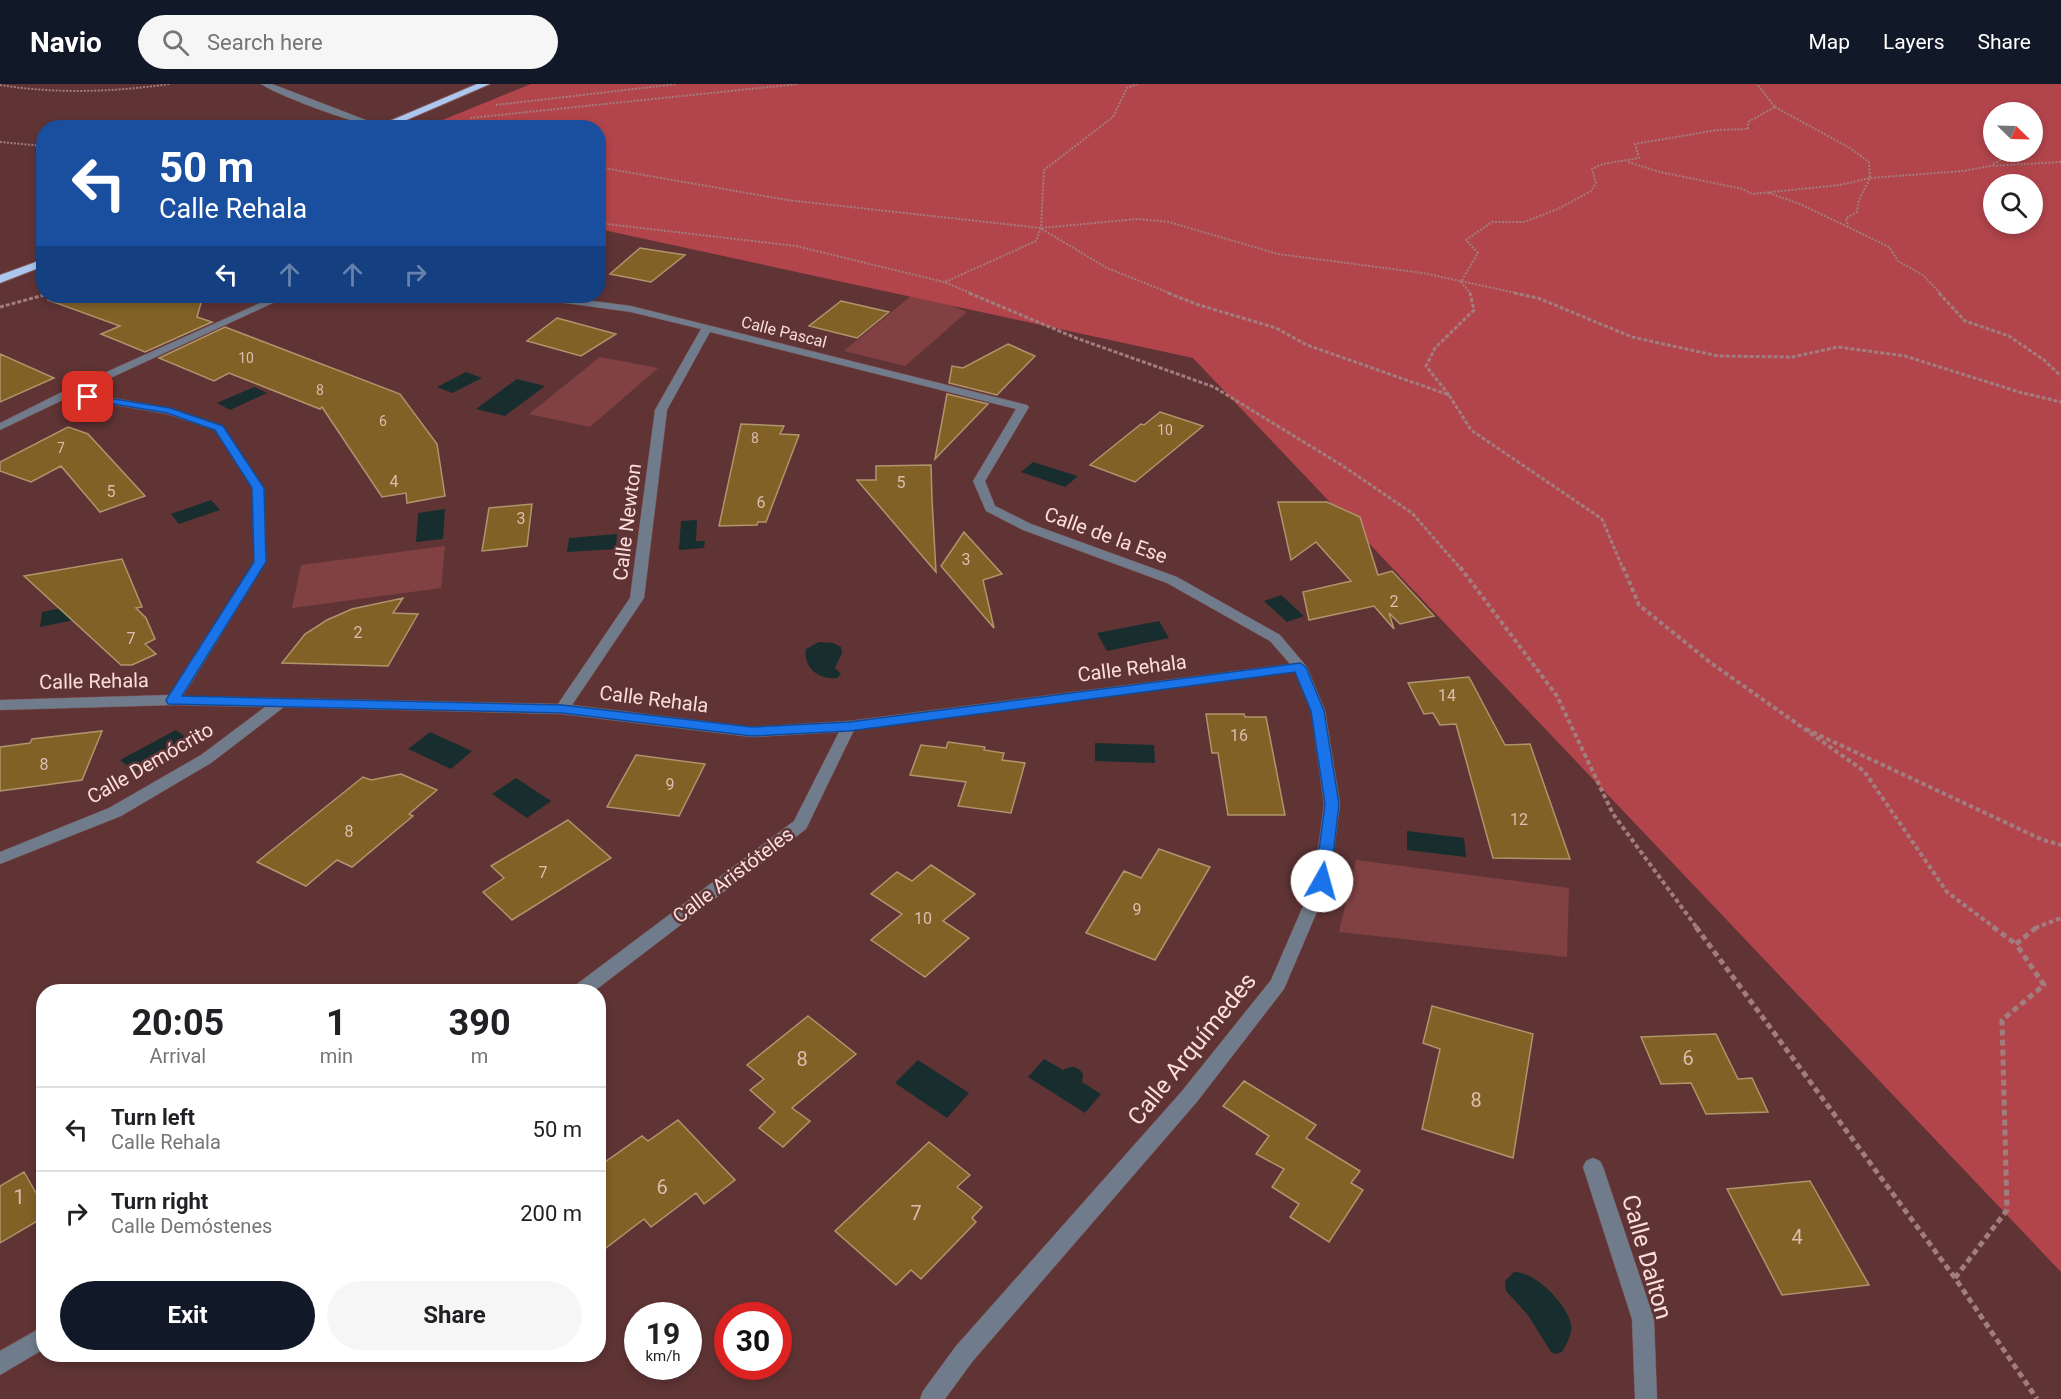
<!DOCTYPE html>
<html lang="en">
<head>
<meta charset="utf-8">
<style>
  :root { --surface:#fff; --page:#f6f6f6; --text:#202124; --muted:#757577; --line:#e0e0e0; --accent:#111827 }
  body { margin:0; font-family:Roboto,sans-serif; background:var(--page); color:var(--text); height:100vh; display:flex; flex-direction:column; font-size:22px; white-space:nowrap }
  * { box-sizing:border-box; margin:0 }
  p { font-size:20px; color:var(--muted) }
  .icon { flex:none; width:33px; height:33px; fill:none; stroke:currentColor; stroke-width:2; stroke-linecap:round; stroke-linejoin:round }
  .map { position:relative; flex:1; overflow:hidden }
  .drawer { position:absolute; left:36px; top:900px; width:570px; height:378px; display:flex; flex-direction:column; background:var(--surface); border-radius:24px; box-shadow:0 3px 9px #0003 }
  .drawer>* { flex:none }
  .hud { position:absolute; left:36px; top:36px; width:570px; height:183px; border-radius:24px; box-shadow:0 3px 9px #0003; background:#1a4fa0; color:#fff; overflow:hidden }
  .needle { width:39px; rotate:113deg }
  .buttons { position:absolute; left:1983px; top:18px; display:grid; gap:12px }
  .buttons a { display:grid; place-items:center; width:60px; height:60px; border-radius:50%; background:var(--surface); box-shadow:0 3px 9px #0003; font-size:30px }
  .speed { position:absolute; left:624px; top:1218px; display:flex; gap:12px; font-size:30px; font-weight:700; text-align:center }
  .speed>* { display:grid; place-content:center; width:78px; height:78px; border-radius:50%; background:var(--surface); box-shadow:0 3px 9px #0003; line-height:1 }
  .speed small { font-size:15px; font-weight:400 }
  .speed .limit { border:9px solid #d22; background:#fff; color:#111 }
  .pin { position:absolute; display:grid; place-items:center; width:51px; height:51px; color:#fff; margin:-26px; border-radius:12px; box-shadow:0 3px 9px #0006 }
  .me { position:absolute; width:66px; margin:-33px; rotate:7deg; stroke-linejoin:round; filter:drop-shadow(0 0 4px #0008) }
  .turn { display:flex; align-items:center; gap:21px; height:126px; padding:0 24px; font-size:27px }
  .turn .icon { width:78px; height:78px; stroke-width:2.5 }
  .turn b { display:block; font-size:42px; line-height:51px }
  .lanes { display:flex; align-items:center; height:57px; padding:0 24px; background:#0003; justify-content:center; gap:30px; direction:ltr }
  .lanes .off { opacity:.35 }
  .eta { display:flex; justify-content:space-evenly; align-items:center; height:102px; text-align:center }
  .eta b { font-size:36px; font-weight:700; line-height:42px }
  .action { display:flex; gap:12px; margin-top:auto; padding:12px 24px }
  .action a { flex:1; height:69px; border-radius:36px; background:var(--accent); color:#fff; font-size:24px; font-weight:700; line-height:69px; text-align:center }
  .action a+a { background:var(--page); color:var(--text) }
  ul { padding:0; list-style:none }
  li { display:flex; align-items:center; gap:18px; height:84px; padding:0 24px; border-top:2px solid var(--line) }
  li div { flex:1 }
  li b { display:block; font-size:22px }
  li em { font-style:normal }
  header { display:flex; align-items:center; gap:36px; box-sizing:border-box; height:84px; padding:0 30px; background:var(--accent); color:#fff }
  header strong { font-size:28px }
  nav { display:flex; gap:33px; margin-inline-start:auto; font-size:21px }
  .search { width:420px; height:54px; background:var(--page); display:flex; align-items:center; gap:15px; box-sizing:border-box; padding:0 21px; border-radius:33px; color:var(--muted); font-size:22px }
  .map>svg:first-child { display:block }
  .green { fill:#814143 }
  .forest { fill:#b2454c; fill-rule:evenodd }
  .water { fill:#172d2e }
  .building { fill:#826127; stroke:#ae956c; stroke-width:1.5 }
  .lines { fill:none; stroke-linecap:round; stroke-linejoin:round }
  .minor-casing { stroke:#7c5253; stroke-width:1 }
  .highway-casing { stroke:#7c5253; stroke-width:2 }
  .path-far3 { stroke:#a27d7d; stroke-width:2; stroke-dasharray:2 1.5; stroke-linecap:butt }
  .path-far2 { stroke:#a27d7d; stroke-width:3; stroke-dasharray:4 2; stroke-linecap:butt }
  .path-far1 { stroke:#a27d7d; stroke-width:4; stroke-dasharray:4.5 3; stroke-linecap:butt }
  .path { stroke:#a27d7d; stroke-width:5; stroke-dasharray:6 4; stroke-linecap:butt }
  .minor { fill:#707b8b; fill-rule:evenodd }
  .highway { fill:#acc6ee; fill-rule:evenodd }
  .route { fill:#1a73e8; stroke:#114b97; stroke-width:1.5 }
  .labels { text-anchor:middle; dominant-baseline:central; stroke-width:5; stroke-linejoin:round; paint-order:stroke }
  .far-number-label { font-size:14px; fill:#dcbeaf }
  .far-street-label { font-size:16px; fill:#fadddc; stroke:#603435 }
  .number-label { font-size:16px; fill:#dcbeaf }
  .street-label { font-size:20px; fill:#fadddc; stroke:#603435 }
  .near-number-label { font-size:20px; fill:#dcbeaf }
  .near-street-label { font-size:24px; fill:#fadddc; stroke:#603435 }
</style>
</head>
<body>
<header>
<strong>Navio</strong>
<div class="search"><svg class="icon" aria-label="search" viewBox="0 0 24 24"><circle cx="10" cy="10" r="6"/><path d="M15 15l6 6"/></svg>Search here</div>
<nav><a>Map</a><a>Layers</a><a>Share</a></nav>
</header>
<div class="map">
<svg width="2061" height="1315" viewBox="0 0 2061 1315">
  <rect width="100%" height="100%" fill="#603435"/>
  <path class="green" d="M917,207L967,228L905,282L844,267Z
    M600,273L658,284L590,343L529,330Z
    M445,462L441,504L292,524L301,481Z
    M1356,776L1569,804L1567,873L1339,848Z"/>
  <path class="forest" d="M531,0H2061V1188L1193,274L599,145L598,44H423ZM1994,28H2032V68H1994ZM1994,100H2032V140H1994Z"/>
  <path class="water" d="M466,288L482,294L452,309L437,303Z
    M517,295L545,302L505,332L476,325Z
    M254,303L267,309L230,326L217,319Z
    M1033,378L1077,392V393L1065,403L1021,388Z
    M211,416L220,426L179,440L171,430Z
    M445,425L443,455L416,458L418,429Z
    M697,436L696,457H705L704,464L679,466L681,437Z
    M617,450L616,465L567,468L569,454Z
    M1281,511L1304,532L1287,538L1264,517Z
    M100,516L99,531L40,543L42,528Z
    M1159,537L1169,554L1107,567L1097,549Z
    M819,558L833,559L841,563L842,569L835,584L841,590L837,594C819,596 803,584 806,565Z
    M176,646L191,657L135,688L120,676Z
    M430,648L472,667L451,685L408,665Z
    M1095,659L1154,661L1155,679L1095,677Z
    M516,694L551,717L527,734L492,710Z
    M1407,747L1464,754L1466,773L1407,766Z
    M1044,975L1063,986C1071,981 1078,982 1083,990L1082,998L1101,1010L1085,1029L1028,993Z
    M918,976L969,1009L947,1034L895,999Z
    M1514,1188C1535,1187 1568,1221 1571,1241C1573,1248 1566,1262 1562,1268L1556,1270L1551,1268L1528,1231L1506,1207L1505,1197Z"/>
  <path class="building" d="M640,164L685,171L651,198L610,190Z
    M48,212H203L197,233L212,238L145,268L101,250L120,242L48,216Z
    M841,217L889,228L857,254L809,242Z
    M557,234L616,250L581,272L527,257Z
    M225,243L400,310L437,360L445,412L407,419L406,409L382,413L322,323L320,325L229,289L214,297L159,274Z
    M1008,260L1035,272L997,311L949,299L952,282L963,284Z
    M0,270L54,294L0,318Z
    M947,310L988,320L935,375Z
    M1160,328L1203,342L1135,398L1090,381L1141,340L1144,341Z
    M741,340L784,342L780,350L799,351L766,438H758L757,441L719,442Z
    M68,343L88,350L145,412L100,428L61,382L31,398L0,387V378Z
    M931,381L932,415L936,488L857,396H876V382Z
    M1278,418H1327L1360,433L1378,491L1392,487L1434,532L1400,540L1389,529L1394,545L1374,522L1309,536L1303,508L1351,497L1316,458L1291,476Z
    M532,420L527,462L482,467L489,424Z
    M964,448L1002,490L983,496L994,544L941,482Z
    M122,475L142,523L136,524L146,534L155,555L145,560L156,570L132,581H121L24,492Z
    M403,514L393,529L418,530L388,582L282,579L305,550L327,536L352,525Z
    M1469,593L1505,661L1530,660L1570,775L1493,774L1456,640L1440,641L1433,629L1424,630L1408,599Z
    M1206,630H1244L1245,633H1266L1285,731H1228L1218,669H1212Z
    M102,647L82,696L0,707V663L30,659L32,655Z
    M948,658L985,663L984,666L1004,669L1002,676L1025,679L1011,729L958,722L966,698L910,691L921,661L946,664Z
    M636,671L705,680L679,732L607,723Z
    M401,690L437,706L409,730L413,732L352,783L337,776L306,802L257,778L363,693L371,696Z
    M568,736L611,774L512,836L483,808L504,794L491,782Z
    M1159,765L1210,783L1155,876L1086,849L1124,787L1141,794Z
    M931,781L975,810L943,837L969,854L925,893L871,856L902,830L871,810L897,788L912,797Z
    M1432,922L1533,950L1513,1074L1422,1045L1440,965L1423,959Z
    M808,932L856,970L792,1024L810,1037L783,1063L759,1044L775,1028L750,1006L764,995L747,981Z
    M1716,950L1738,995L1752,994L1768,1028L1706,1030L1691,999L1661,1000L1641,953Z
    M1244,997L1316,1041L1306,1054L1360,1087L1351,1099L1363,1106L1329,1158L1290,1133L1299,1120L1272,1103L1284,1085L1256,1070L1269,1052L1223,1022Z
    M678,1036L735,1096L704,1120L696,1109L651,1143L644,1135L598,1170V1083L642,1052L648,1057Z
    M929,1058L970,1091L957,1103L982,1123L972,1134L976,1138L921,1195L911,1186L896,1201L835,1147Z
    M24,1088L44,1123V1133L0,1159V1102Z
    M1810,1097L1869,1201L1782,1211L1727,1105Z"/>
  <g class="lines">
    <g class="minor-casing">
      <path id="minor" d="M261,0H272L384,43C367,45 276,11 261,0Z
        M276,212H288L80,308L169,324L223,342L264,404L266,478L183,612L558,620L630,514L655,326L701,245L631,228L536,215L531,212H554L631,222L1027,321L1029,323L985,397L995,422L1031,440L1177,493L1280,551L1307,583L1325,627L1340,720L1330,797L1284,905L1196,1019L972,1278L945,1315H920L923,1307L956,1262L1182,1007L1271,896L1314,797L1324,720L1311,627L1295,588L854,646L806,745L593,908H570L573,903L794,737L839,648L752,653L562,630L284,623L211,679L121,732L0,780V768L109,724L201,671L265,623L173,621L0,626V616L169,611L254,478L252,404L215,346L167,330L69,313L0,346V339L64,307ZM710,248L1016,325L973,397L986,427L1023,446L1167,499L1270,557L1290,580L849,637L752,643L572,621L644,514L667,326Z
        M1593,1074L1600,1077L1603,1083L1654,1235L1657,1315H1635L1632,1235L1583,1083L1586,1077Z
        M44,1242V1265L0,1291V1267Z"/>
    </g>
    <g class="highway-casing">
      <path id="highway" d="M477,0H490L388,44H373Z
        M44,175V182L0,199V191Z"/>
    </g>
    <path class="path-far3" d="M0,1C57,10 113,8 170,0
      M496,21L677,0
      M1775,23L1850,64L1869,78L1870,94L1859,116L1857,128L1846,134L1848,143L1889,163L1898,177L1923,191L1941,210
      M470,34L798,0
      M0,58L44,62
      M1628,78L1660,88L1743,105L1752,110L1840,101L1870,94L1963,87L1990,82L2061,78
      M1993,80L2015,68
      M598,83L787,116L1041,144L1138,135L1169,138L1278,170L1423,189L1521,210
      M1769,109L1800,120L1848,143
      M598,139L796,162L944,198L973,210
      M1042,145L1107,184L1172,210
      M945,198L1036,157L1041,144L1044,86L1113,33L1127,4L1138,0
      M1471,210L1461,198L1478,169L1466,156L1492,138H1524L1558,125L1591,107L1596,99L1592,85L1603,80L1639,74L1635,60L1717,46L1748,45V38L1775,23L1757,0"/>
    <path class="path-far2" d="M969,209L1076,254L1214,303L1343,382L1412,429L1461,485
      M1168,209L1199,221L1276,244L1307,261L1449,311L1471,346L1602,435L1623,485
      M1514,209L1538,214L1632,253L1718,272L1792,273L1838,263L1905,272L2019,308L2061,318
      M1939,209L1965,237L2009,252L2044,276L2061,292
      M0,223L44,211
      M1449,311L1426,282L1435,264L1474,226L1470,209"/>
    <path class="path-far1" d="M1460,483L1557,612L1613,730L1697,844
      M1623,483L1639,521L1711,579L1864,687L1947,808L1995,844
      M1806,645L2043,756L2061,761
      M2035,844L2061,834"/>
    <path class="path" d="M1696,843L1955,1194L2037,1315
      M1993,843L2016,860
      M1955,1194L2007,1126L2002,936L2044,901L2016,860L2037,843"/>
    <use href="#minor" class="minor"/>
    <use href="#highway" class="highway"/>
  </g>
  <path class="route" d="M84,310L170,324L223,342L264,404L266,478L182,612L562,621L752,643L849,638L1300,579L1306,583L1324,627L1339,720L1330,797L1328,801H1317L1315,797L1325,720L1311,627L1295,588L849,647L752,652L562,629L168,620L166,616L254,478L252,404L215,346L167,329L84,315Z"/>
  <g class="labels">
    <g class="far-number-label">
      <text x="246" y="274">10</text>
      <text x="320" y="306">8</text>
      <text x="383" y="337">6</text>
      <text x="1165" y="346">10</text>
      <text x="755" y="354">8</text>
      <text x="61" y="364">7</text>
    </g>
    <g class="far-street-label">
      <text transform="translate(784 248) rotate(14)">Calle Pascal</text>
    </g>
    <g class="number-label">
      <text x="394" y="397">4</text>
      <text x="901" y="398">5</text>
      <text x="111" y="407">5</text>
      <text x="761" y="418">6</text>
      <text x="521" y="434">3</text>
      <text x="966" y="475">3</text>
      <text x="1394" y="517">2</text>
      <text x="358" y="548">2</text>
      <text x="131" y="554">7</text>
      <text x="1447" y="611">14</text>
      <text x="1239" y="651">16</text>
      <text x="44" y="680">8</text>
      <text x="670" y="700">9</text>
      <text x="1519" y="735">12</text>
      <text x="349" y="747">8</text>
      <text x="543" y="788">7</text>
      <text x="1137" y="825">9</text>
      <text x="923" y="834">10</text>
    </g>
    <g class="street-label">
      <text transform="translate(627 438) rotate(-83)">Calle Newton</text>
      <text transform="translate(1106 451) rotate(20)">Calle de la Ese</text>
      <text transform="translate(1132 584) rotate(-7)">Calle Rehala</text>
      <text transform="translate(94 597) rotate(-1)">Calle Rehala</text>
      <text transform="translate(654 615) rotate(7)">Calle Rehala</text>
      <text transform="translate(150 679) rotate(-30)">Calle Demócrito</text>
      <text transform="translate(733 791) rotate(-37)">Calle Aristóteles</text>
    </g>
    <g class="near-number-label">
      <text x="1688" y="974">6</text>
      <text x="802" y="975">8</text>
      <text x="1476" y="1016">8</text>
      <text x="662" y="1103">6</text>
      <text x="19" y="1113">1</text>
      <text x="916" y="1129">7</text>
      <text x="1797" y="1153">4</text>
    </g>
    <g class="near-street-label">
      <text transform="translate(1192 965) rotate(-51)">Calle Arquímedes</text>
      <text transform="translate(1647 1173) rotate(74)">Calle Dalton</text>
    </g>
  </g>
</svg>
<div class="buttons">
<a><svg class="needle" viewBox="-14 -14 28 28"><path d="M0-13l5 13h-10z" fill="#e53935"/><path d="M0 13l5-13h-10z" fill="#757577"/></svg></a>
<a><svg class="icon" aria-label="search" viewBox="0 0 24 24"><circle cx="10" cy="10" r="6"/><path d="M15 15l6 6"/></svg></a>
</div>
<div class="speed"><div>19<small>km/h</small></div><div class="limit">30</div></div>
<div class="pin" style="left:88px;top:313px;background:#d93025"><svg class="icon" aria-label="arrive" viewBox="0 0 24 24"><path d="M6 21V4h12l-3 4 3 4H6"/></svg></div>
<svg class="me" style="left:1322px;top:797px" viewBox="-20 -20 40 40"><circle r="19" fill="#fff"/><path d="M0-13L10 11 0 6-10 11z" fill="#1a73e8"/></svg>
<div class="hud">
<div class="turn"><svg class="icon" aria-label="left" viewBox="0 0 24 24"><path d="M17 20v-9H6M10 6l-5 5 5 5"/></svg><div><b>50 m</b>Calle Rehala</div></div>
<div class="lanes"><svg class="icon" aria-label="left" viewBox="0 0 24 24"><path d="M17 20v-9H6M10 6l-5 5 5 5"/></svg><svg class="icon off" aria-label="ahead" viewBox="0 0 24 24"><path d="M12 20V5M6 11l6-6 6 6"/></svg><svg class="icon off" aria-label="ahead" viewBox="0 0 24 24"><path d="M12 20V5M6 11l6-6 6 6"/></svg><svg class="icon off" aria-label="right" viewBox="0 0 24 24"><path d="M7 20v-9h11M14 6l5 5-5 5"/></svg></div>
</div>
<section class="drawer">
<div class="eta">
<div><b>20:05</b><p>Arrival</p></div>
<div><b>1</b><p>min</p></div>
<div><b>390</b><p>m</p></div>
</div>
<ul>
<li><svg class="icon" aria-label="left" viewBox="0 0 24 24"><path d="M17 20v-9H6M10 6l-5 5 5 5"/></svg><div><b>Turn left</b><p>Calle Rehala</p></div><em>50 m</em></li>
<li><svg class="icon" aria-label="right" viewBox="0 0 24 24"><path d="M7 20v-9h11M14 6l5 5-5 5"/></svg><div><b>Turn right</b><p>Calle Demóstenes</p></div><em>200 m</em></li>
</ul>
<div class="action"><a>Exit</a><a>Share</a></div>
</section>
</div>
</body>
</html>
